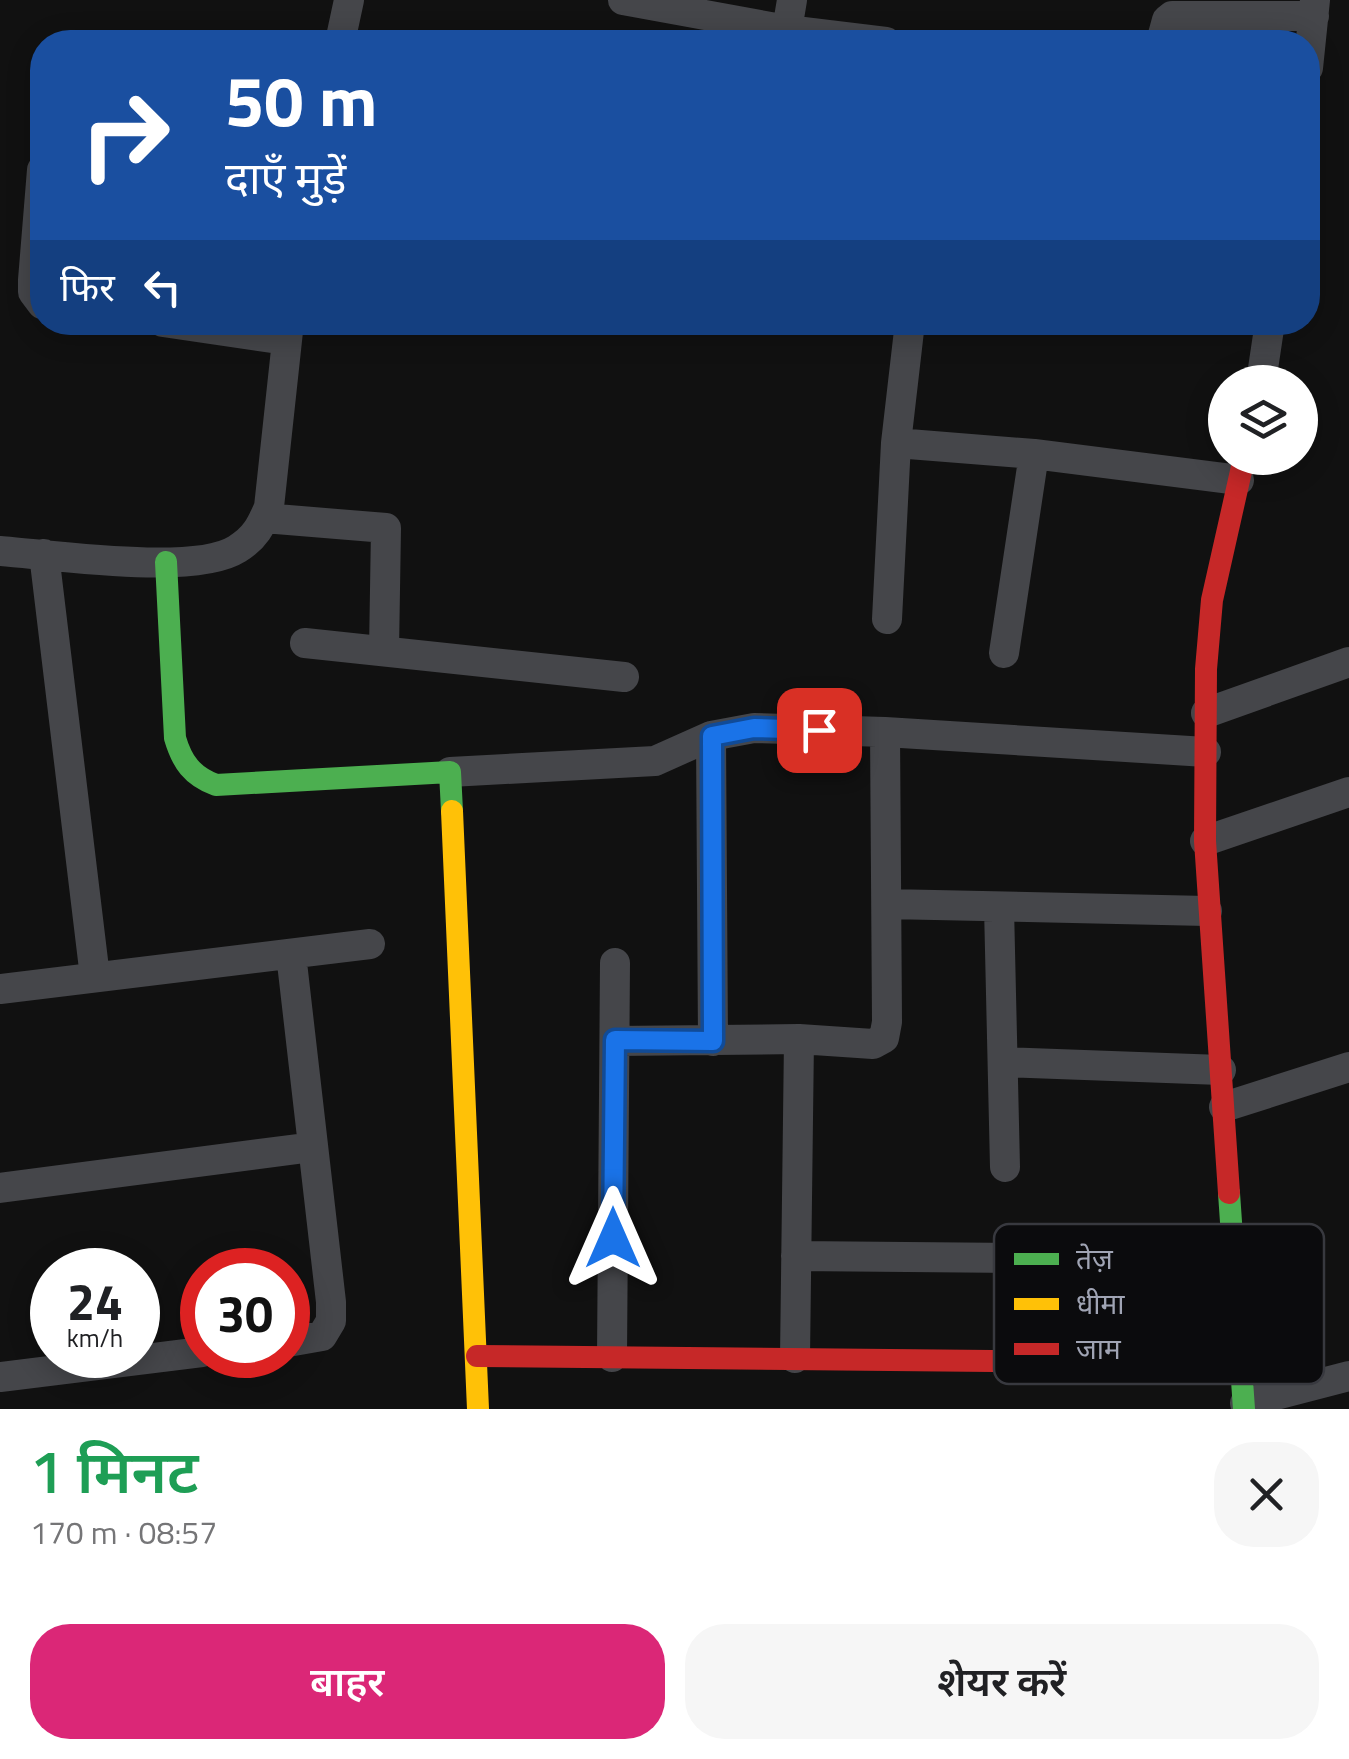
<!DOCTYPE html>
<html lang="hi">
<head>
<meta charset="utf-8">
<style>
  :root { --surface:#fff; --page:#f6f6f6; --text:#202124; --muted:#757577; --accent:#db2777 }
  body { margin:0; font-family:"Titillium Web","Noto Sans Devanagari",sans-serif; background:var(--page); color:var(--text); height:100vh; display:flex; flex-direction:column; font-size:38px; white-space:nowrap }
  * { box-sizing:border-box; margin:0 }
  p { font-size:32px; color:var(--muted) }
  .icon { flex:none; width:55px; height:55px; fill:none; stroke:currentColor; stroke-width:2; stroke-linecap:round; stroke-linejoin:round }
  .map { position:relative; height:1409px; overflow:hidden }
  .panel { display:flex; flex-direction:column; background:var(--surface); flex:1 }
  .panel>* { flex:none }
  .top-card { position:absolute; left:30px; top:30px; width:1290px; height:305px; border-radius:40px; box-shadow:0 5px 25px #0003; background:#1a4fa0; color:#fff; overflow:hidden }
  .controls { position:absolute; left:1208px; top:365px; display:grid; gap:20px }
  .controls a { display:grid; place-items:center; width:110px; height:110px; border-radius:50%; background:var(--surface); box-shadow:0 5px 25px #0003; font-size:50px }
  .speed { position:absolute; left:30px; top:1248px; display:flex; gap:20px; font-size:50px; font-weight:700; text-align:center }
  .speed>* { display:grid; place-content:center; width:130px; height:130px; border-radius:50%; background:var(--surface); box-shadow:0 5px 25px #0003; line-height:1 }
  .speed small { font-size:25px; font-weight:400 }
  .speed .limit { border:15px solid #d22; background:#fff; color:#111 }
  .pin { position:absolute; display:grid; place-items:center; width:85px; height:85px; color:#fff; margin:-42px; border-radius:20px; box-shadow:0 5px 15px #0006 }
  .me { position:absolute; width:110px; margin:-55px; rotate:0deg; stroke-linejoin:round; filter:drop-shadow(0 0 8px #0008) }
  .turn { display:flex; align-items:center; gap:35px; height:210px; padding:0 30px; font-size:45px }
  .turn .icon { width:130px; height:130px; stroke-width:2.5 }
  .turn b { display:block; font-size:70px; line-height:85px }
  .then { display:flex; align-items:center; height:95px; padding:0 30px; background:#0003; gap:20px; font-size:38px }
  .round { display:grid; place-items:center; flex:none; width:105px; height:105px; border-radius:40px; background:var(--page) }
  .head { display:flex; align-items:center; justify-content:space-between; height:170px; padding:0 30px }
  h1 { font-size:60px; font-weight:600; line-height:75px; color:#1e9e55 }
  .cta { display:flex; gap:20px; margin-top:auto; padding:20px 30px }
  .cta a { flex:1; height:115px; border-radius:40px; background:var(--accent); color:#fff; font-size:40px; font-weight:600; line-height:115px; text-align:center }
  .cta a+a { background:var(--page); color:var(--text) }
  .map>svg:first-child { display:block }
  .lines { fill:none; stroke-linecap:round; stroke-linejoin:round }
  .street { stroke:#45464a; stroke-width:30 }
  .fast { stroke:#4caf50; stroke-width:22 }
  .slow { stroke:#ffc107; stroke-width:22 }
  .jam { stroke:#c62828; stroke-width:22 }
  .route-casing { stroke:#114b97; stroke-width:25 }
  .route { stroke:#1a73e8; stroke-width:18 }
  .key { fill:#0b0b0d; stroke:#38393f; stroke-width:2.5 }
  .key-label { font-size:28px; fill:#a0a4b4 }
</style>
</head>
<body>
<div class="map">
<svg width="1349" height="1409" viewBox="0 0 1349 1409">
  <rect width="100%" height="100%" fill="#111"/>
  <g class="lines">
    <path class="street" d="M623,0L787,30L886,42
      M787,30L792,0
      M340,42L349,0
      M1161,42L1167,20L1172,16H1314
      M1308,68L1315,0
      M42,170L33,280V292L42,304
      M163,322L286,340
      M1261,382L1270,322
      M896,443L1034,454L1239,480
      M264,518L386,528L384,651
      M0,551C53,555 195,576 237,549C255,538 261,526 269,507L289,322
      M44,554L95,977
      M887,619L896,443L910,322
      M305,643L624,677
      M1004,653L1034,454
      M1206,713L1349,662
      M711,736L713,1041
      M450,772L655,761L711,736L754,728L885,732L1206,752
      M1205,841L1349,792
      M887,904L1207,911
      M999,907L1005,1167
      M0,989L370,944
      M799,1039L873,1044L884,1038L887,1022L885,732
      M615,1041L799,1039L795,1358
      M1003,1062L1221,1070
      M1224,1107L1349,1067
      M0,1188L313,1147
      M796,1256L1234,1260
      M288,1342L322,1336L331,1321V1302L291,954
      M612,1357L615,963
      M0,1377L202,1352
      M1245,1403L1349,1376"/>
    <path class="fast" d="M166,562L175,738C182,762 192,776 216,785L450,772L452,811
      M1229,1193L1244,1409
      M1092,1362L1242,1364"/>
    <path class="slow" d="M452,811L478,1409"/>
    <path class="jam" d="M1229,1193L1205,841L1206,669L1212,600L1244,458
      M477,1356L1092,1362"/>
  </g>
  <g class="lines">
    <g class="route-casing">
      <path id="route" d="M613,1238L615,1040L713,1041L712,736L754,728L819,730"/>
    </g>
    <use href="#route" class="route"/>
  </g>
  <rect x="994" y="1224" width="330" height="160" rx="15" class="key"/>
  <rect x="1014" y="1253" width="45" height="12" fill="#4caf50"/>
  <rect x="1014" y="1298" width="45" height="12" fill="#ffc107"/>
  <rect x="1014" y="1343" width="45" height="12" fill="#c62828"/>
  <g class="key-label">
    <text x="1076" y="1269">तेज़</text>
    <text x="1076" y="1314">धीमा</text>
    <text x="1076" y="1359">जाम</text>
  </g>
</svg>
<div class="controls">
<a><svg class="icon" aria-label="layers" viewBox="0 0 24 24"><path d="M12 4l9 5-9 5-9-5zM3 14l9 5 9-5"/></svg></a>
</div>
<div class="speed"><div>24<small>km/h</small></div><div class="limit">30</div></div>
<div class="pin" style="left:819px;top:730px;background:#d93025"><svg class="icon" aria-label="arrive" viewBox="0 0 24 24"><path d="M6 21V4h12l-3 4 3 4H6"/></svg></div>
<svg class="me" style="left:613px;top:1238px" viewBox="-20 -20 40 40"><path d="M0-17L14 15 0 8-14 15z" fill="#1a73e8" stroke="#fff" stroke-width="4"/></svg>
<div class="top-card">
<div class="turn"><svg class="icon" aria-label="right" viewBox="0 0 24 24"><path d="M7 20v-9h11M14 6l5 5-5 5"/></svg><div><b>50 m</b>दाएँ मुड़ें</div></div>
<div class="then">फिर<svg class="icon" aria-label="left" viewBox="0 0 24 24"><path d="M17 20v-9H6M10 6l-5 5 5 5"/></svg></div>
</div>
</div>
<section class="panel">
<div class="head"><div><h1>1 मिनट</h1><p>170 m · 08:57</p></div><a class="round"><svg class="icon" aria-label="close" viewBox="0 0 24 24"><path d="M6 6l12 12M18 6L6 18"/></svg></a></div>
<div class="cta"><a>बाहर</a><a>शेयर करें</a></div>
</section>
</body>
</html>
